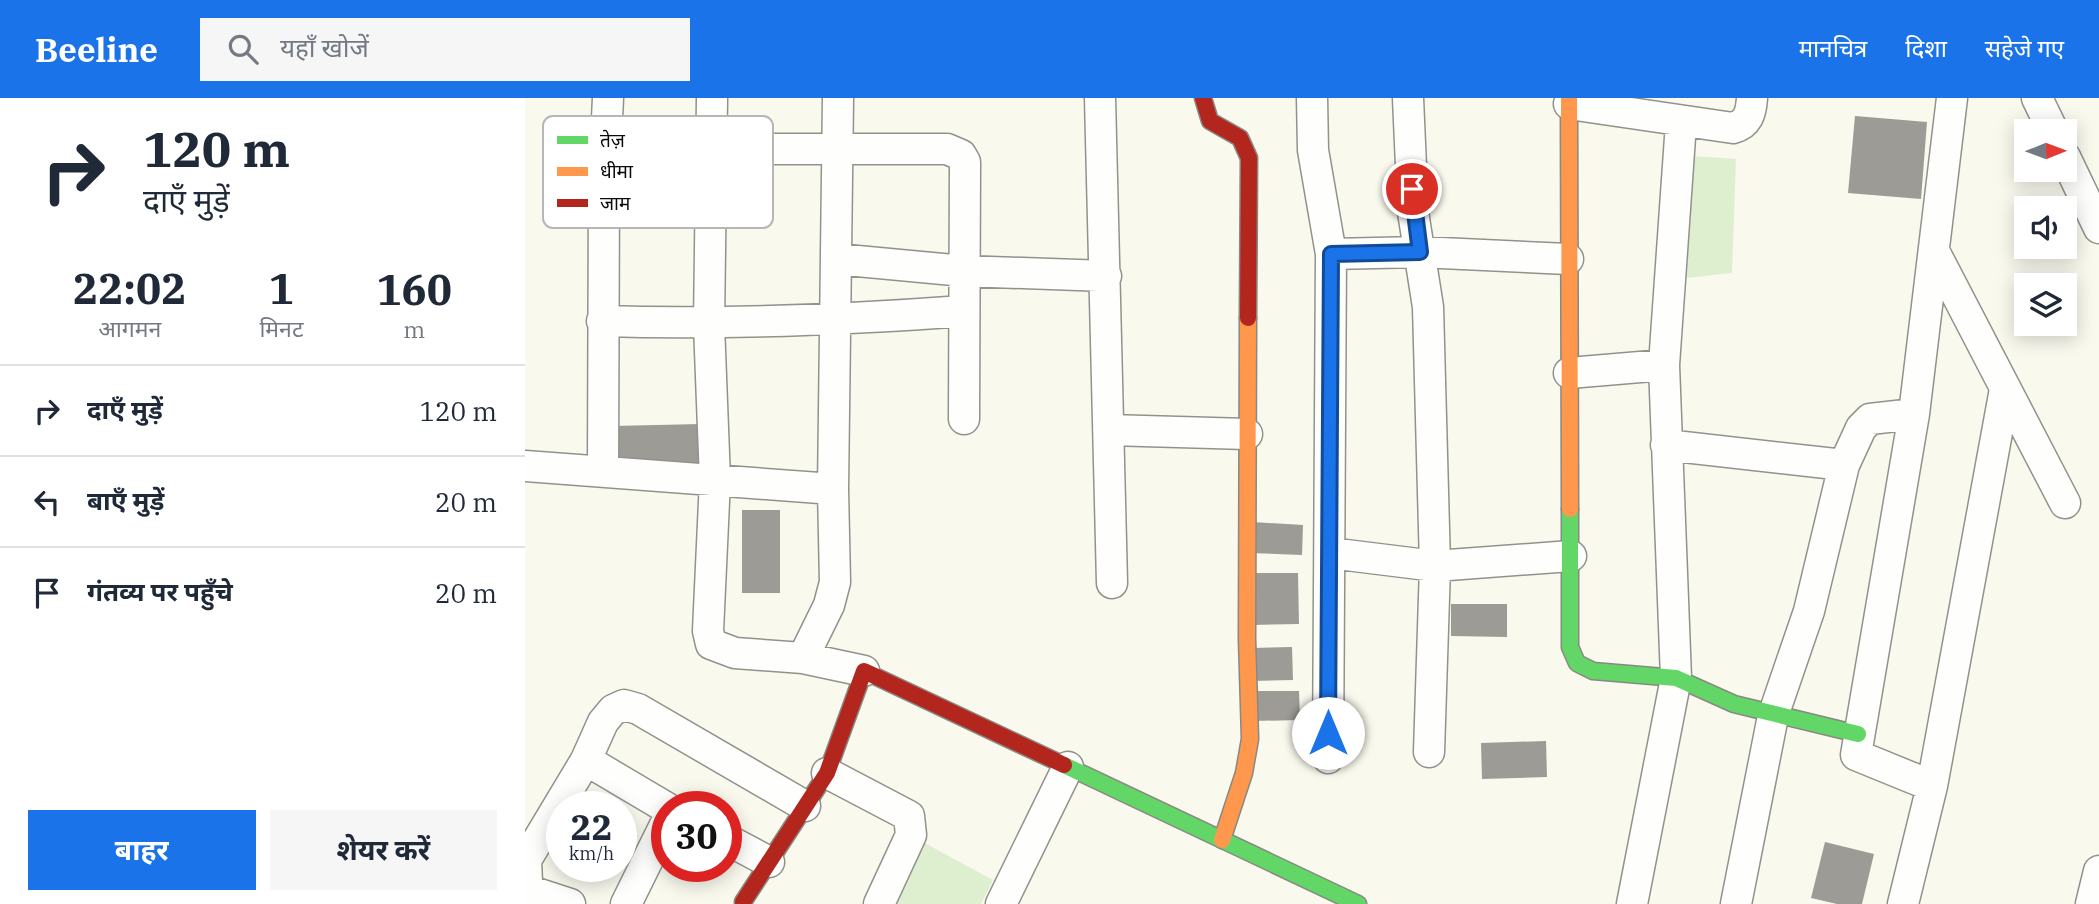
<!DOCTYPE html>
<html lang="hi">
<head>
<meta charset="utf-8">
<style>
  :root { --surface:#fff; --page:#f6f6f7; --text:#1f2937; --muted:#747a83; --line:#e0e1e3; --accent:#1a73e8 }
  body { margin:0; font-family:"IBM Plex Serif","Noto Sans Devanagari",serif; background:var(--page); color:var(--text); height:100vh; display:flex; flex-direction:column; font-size:26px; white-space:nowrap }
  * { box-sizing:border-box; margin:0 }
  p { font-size:23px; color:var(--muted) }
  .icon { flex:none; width:38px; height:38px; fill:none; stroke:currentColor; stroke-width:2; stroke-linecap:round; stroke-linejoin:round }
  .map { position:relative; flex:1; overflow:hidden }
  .side { display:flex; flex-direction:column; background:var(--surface); width:525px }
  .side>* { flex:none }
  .banner { background:#fff; color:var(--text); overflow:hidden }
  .needle { width:46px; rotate:89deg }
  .controls { position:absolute; left:1489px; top:21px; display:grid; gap:14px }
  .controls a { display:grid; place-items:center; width:63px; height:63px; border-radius:0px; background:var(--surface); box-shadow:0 4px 18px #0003; font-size:35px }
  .speed { position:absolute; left:21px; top:693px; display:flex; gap:14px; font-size:35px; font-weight:700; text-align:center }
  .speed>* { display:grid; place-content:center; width:91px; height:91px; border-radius:50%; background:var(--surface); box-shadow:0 4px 18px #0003; line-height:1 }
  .speed small { font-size:18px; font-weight:400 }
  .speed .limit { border:10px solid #d22; background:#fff; color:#111 }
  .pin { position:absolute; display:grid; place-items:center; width:60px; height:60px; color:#fff; margin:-30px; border:4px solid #fff; border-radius:50%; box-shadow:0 2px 7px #0007 }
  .me { position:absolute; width:77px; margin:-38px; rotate:0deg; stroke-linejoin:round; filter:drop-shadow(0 0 5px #0008) }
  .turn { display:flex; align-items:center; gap:24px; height:147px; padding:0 28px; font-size:32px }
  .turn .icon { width:91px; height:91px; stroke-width:2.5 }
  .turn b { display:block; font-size:49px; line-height:60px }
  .eta { display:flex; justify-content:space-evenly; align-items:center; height:119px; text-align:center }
  .eta b { font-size:42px; font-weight:700; line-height:49px }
  .action { display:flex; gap:14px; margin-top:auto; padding:14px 28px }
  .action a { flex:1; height:80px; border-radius:0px; background:var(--accent); color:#fff; font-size:28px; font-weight:700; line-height:80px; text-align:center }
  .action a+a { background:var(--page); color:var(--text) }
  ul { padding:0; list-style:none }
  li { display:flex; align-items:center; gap:21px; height:91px; padding:0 28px; border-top:2px solid var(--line) }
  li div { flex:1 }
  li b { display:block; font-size:26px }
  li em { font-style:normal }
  header { display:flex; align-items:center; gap:42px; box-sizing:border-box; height:98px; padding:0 35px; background:var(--accent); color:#fff }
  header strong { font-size:33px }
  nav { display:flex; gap:38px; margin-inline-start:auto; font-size:24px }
  .search { width:490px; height:63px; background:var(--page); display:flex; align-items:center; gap:18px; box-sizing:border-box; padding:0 24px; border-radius:0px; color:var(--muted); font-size:26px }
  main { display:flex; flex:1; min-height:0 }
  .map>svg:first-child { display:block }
  .green { fill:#deefcf }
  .building { fill:#9c9b95 }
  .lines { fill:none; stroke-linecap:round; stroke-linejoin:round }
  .street-casing { stroke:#92928d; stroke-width:33 }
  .fast-casing { stroke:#898984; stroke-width:19 }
  .slow-casing { stroke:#898984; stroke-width:19 }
  .jam-casing { stroke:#898984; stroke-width:19 }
  .street { stroke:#fefefc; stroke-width:30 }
  .fast { stroke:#63d668; stroke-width:16 }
  .slow { stroke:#ff974d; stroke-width:16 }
  .jam { stroke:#b3261e; stroke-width:16 }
  .route-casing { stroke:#114b97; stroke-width:18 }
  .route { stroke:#1a73e8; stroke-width:12 }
  .key { fill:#fff; stroke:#b6b6b6; stroke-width:2 }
  .key-label { font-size:19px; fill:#0b0b0b }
</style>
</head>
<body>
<header>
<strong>Beeline</strong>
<div class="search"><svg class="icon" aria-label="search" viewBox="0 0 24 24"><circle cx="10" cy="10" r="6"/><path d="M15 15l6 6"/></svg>यहाँ खोजें</div>
<nav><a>मानचित्र</a><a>दिशा</a><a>सहेजे गए</a></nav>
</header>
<main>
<section class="side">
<div class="banner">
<div class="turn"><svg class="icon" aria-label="right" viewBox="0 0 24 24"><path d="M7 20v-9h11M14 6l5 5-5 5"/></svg><div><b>120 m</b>दाएँ मुड़ें</div></div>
</div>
<div class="eta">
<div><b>22:02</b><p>आगमन</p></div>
<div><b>1</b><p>मिनट</p></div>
<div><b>160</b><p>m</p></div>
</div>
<ul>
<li><svg class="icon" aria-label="right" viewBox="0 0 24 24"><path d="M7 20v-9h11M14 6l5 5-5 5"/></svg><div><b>दाएँ मुड़ें</b></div><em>120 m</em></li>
<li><svg class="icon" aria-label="left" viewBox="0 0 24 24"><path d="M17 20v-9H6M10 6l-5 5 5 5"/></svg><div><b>बाएँ मुड़ें</b></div><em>20 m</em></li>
<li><svg class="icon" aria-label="arrive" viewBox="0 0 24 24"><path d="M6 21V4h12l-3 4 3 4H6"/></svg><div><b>गंतव्य पर पहुँचे</b></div><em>20 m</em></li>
</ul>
<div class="action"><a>बाहर</a><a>शेयर करें</a></div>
</section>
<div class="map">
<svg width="1574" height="806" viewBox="0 0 1574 806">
  <rect width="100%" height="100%" fill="#f9f9ee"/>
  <path class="green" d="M1167,58L1211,61L1207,175L1161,180Z
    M396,743L468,782L456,806H370Z"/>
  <path class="building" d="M1330,18L1402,24L1396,101L1323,95Z
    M176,326L177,365L88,367L87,328Z
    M217,412H255V495H217Z
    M727,424L778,427L777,457L725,455Z
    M726,475H773L774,526L727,527Z
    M926,506H982V539L926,538Z
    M767,549L768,582L727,583V550Z
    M727,593H774L775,622L728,623Z
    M1021,643L1022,679L957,681L956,645Z
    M1300,744L1349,756L1337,806H1312L1286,800Z"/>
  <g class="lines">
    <g class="street-casing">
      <path id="street" d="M187,0L184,227L190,382L183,533L186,546L210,555L278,560L339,573
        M575,0L587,485
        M787,0L788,52L806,156L803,660
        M883,0L888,114L903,209L910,468L904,654
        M1512,0L1528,33
        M1044,6L1208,30C1223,26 1226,15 1227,0
        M187,51H422L436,57L440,64L439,321
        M1540,59L1574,130
        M1409,153L1540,405
        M806,156L895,154L1043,161
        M311,161L439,173L581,178
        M77,223C198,227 317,222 438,213
        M1044,275L1139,267
        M584,332L722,336
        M1141,347L1319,367
        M0,368L308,391
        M78,373L79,81L83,0
        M805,455L910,468L1046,458
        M278,560L304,507L310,484L308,391L313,0
        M61,662L142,710
        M302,675L384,718L386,737L354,806
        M1407,688L1331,657L1389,316L1427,0
        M201,741L244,764
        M2,792L45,806
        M3,806L1,762L61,662L78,624L88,612L99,607L113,611L280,708
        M101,806L142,723
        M476,806L543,669
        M1107,806L1151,580L1139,267L1156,25
        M1211,806L1248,618L1284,513L1319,367L1336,330L1345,321L1389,316
        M1378,806L1407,688L1480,291
        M1566,806L1574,773"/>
    </g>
    <g class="fast-casing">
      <path id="fast" d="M1045,411V549L1052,565L1068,573L1151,580L1209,606L1333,636
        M539,667L833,806"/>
    </g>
    <g class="slow-casing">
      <path id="slow" d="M1044,0L1045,411
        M697,742L719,675L725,641L722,541L723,220"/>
    </g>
    <g class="jam-casing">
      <path id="jam" d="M678,0L685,23L715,40L724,60L723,220
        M218,804L302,675L339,573L539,667"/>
    </g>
    <use href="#street" class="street"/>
    <use href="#fast" class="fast"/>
    <use href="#slow" class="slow"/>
    <use href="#jam" class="jam"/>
  </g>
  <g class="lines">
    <g class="route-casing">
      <path id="route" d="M803,635L806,156L895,154L887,91"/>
    </g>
    <use href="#route" class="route"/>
  </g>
  <rect x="18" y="18" width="230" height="112" rx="10" class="key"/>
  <rect x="32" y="38" width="31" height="8" fill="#63d668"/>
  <rect x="32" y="69" width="31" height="9" fill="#ff974d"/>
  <rect x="32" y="101" width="31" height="8" fill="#b3261e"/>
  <g class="key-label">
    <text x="75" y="49">तेज़</text>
    <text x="75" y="80">धीमा</text>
    <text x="75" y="112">जाम</text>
  </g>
</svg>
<div class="controls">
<a><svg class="needle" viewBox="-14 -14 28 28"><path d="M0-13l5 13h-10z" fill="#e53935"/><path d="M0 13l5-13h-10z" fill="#747a83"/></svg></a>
<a><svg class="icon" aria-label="sound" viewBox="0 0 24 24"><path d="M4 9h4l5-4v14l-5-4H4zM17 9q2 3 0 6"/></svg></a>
<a><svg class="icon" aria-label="layers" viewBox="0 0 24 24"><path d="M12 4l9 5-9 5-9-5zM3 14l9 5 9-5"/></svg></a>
</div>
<div class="speed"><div>22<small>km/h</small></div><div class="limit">30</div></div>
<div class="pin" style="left:887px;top:91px;background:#d93025"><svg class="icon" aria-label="arrive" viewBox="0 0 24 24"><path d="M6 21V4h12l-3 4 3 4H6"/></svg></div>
<svg class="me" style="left:803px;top:635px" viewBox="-20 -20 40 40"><circle r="19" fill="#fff"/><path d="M0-13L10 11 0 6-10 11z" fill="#1a73e8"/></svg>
</div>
</main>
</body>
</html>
